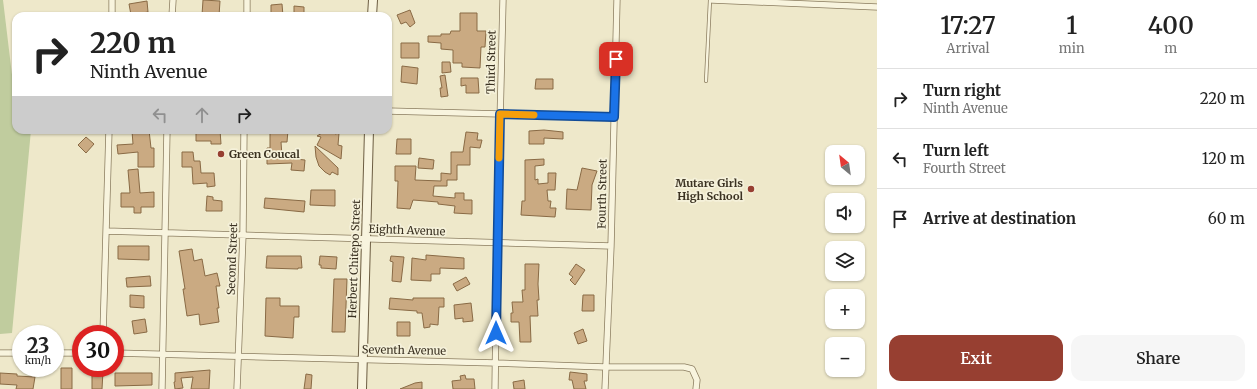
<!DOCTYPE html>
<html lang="en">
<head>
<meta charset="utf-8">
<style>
  :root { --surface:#fff; --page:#f6f6f6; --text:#222; --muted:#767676; --line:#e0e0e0; --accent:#973f31 }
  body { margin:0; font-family:Merriweather,serif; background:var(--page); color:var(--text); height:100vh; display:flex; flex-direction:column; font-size:15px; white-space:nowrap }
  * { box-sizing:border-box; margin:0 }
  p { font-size:13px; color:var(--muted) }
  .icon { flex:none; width:22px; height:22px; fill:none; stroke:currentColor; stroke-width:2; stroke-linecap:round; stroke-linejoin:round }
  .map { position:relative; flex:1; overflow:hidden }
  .sheet { display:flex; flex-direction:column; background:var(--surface); width:380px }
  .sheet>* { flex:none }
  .guide { position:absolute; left:12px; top:12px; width:380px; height:122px; border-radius:12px; box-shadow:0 1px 3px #0004; background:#fff; color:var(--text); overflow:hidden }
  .needle { width:26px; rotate:331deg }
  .fabs { position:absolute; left:825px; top:145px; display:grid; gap:8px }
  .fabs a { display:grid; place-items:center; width:40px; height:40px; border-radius:8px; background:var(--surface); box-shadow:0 1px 3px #0004; font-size:20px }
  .speed { position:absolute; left:12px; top:325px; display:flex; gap:8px; font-size:20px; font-weight:700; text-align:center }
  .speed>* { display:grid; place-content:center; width:52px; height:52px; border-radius:50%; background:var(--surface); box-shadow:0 1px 3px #0004; line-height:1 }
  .speed small { font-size:10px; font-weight:400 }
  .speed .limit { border:6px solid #d22; background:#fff; color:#111 }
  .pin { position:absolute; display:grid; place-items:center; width:34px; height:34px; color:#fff; margin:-17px; border-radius:8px; box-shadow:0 2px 6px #0006 }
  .me { position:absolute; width:44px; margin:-22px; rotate:0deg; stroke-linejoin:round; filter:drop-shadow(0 0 3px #0008) }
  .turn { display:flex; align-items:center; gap:14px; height:84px; padding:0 12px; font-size:18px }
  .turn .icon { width:52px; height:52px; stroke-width:2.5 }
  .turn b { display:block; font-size:28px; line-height:34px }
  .lanes { display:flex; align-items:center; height:38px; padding:0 12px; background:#0003; justify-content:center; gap:20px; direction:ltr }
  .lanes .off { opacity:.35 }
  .eta { display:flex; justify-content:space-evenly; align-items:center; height:68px; text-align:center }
  .eta b { font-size:24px; font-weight:600; line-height:28px }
  .action { display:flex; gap:8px; margin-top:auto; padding:8px 12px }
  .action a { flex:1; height:46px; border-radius:12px; background:var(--accent); color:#fff; font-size:16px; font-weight:600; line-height:46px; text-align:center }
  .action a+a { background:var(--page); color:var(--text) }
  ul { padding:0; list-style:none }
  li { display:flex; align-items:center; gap:12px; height:60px; padding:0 12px; border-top:1px solid var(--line) }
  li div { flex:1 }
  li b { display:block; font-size:15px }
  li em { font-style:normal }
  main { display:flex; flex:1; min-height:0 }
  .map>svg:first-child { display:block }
  .green { fill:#c0cc9e }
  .building { fill:#caaa82; stroke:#896a45 }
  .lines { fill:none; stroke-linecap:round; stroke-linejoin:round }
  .lane-casing { stroke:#8a7c5f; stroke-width:4 }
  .street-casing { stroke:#8a7c5f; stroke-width:7 }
  .secondary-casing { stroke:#6c5d42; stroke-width:10 }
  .lane { stroke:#f8f4de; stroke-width:2.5 }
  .street { stroke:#f8f4de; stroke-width:5.5 }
  .secondary { stroke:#f8f4de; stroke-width:8 }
  .route-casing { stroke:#114b97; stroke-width:10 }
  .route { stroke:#1a73e8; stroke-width:7 }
  .slow { stroke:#f59e0b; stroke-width:7 }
  .poi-dot { fill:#973f31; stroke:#f5f1da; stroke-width:1.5 }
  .labels { text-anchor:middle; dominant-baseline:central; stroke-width:3.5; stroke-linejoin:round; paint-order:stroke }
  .street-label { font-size:11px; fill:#3b3222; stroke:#f5f1da }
  .poi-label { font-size:11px; font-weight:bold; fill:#3b3222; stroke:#f5f1da; text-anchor:start }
</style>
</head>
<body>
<main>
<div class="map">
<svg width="877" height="389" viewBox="0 0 877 389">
  <rect width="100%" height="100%" fill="#eee8ca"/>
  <path class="green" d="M0,0H3L16,108V130H31L12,333L0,334Z"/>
  <path class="building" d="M203,0L220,1L219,16L202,15Z
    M147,1L148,12L131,15L129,4Z
    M282,4L283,16H271V5Z
    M294,6L304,7V16H294Z
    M410,10L415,23L410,27L406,22L401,24L397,15Z
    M460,13H477V31H486L485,47H481L480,68L462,67V63H453V50L441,49V43L428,42V36H441V34H450L451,31H460Z
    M401,43H419V58H401Z
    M442,62H450L451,72L442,73Z
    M402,66L418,68L417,84L401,82Z
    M445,75L448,96L441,97L440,88H442L440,76Z
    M461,78H478L479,93H466V85L461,86Z
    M536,79H553V89H535Z
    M149,130L151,148H154V167H138V152L118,154L117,145L133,144L132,131Z
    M205,130H220L221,144H211V141H196V131Z
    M279,130H288L287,142H281L282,156L285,155V158L305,160L304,171L291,170L292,163L267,164V148H270V132H279Z
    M327,130H333L335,134L339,133L338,145L342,146L341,159L317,145L321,137L317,136Z
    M544,130L563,132V139L544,138V144H529V131Z
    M466,132L478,133L477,140H482L480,148L470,147V165H457V180H447V186H434L433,196L455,198V193H464V200H472V214L454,213L455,206L438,204V202L413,200L410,209L397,208L398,181H395V166H416L415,180L441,181V173L451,174V152H463Z
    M86,137L94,144L86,153L78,145Z
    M397,139H411V154H396Z
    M315,146L338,168V175L332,172L330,175L325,172L319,166L316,157Z
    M182,152H193L194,161H200L201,173H214L215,186L207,187V183L193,184L192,167H182Z
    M419,158L434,160L433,169L418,168Z
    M544,159V165L535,166V180L538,179V184L548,183V173H556L555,190H547L548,201H551L550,208H556L555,217L521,215L522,201H525V160Z
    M582,168L597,171L592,185L591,210L566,209L567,189L577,190Z
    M138,169L140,193L154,192V207H141V213H134V207H121V193H130L128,170Z
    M311,190H335V206L310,205Z
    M207,196L213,197V200L222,201V211H206Z
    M265,198L305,201L304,212L264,208Z
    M118,246H149V260L118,259Z
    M192,249L194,261L202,259L205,276L217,273L220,286H216L219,308H217L219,322L200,325L199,314L187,316L183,289H185L179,251Z
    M426,255L464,258V269L440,268V274H431V281L411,280L412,258L426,260Z
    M267,256H301L302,268H298V269L266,268Z
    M320,256L337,257L336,269L321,268V265H319Z
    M391,256L404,257L401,282L392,281L393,262L390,261Z
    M525,264H539L538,284L539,300H537L538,316H530L531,342H520L519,322H511V313H513L512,302H523L522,290H525Z
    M576,264L585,270L575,285L570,280L573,277L569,274Z
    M150,276L151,286L127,287L126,278Z
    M466,277L470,284L457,291L453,284Z
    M334,279H347L345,332H332Z
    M130,295L144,296V308L130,307Z
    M583,295H594V311H582Z
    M266,298H280V306H299V317H294L293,338L265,336Z
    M390,298L413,300V298H444V307H439L438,325L430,324V327L424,328L422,313H417V311L389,309Z
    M471,303L473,321L463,322V318L455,319L454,305Z
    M145,319L147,332L134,334L132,321Z
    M397,322H410V336H397Z
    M583,329L587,341L578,344L574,333Z
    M61,368H72V389H61Z
    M210,370L209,389H191L193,377L181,378L183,388L175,389L174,382H175V373Z
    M92,371H103L102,389H92Z
    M570,372L587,374V381H584L586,389H574L572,380H569Z
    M0,373L17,374V376L35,377L33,389H16L17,385L0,384Z
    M115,373H152V385L115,386Z
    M306,374L312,375L311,389H304Z
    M465,375L466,379H474L475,389H453L452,381L461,380L460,376Z
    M524,380L525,389H514L513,382Z
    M422,382V389H400L415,383Z"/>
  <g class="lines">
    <g class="lane-casing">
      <path id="lane" d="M706,81L710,0"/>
    </g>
    <g class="street-casing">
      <path id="street" d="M712,0L877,7
        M112,16V0
        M172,16L173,0
        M247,16V0
        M388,111L614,117
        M106,231L611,246
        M103,334L109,130
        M0,353H21
        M55,353H81
        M115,353L496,363L605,367H684L692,369L697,380L696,389
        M162,389L167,130
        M237,389L243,234L244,130
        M495,389L497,243L503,0
        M605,389L611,246L617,0"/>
    </g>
    <g class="secondary-casing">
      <path id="secondary" d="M372,16L373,0
        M362,389L369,130"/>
    </g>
    <use href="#lane" class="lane"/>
    <use href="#street" class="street"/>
    <use href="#secondary" class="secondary"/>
  </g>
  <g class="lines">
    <g class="route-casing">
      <path id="route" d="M496,333L500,114L614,117L616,59"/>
    </g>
    <use href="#route" class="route"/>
    <path class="slow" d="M499,158L500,114L534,115"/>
  </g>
  <g class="poi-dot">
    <circle cx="221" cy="154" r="4"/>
    <circle cx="751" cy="189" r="4"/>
  </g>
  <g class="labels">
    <g class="street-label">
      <text transform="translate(491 62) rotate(-89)">Third Street</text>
      <text transform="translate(602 194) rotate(-89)">Fourth Street</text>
      <text transform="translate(407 230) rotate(2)">Eighth Avenue</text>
      <text transform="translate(232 259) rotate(-88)">Second Street</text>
      <text transform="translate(354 259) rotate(-88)">Herbert Chitepo Street</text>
      <text transform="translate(404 350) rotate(1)">Seventh Avenue</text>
    </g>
    <g class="poi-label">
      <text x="229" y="154">Green Coucal</text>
      <text x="743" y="183" text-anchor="end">Mutare Girls<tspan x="743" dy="13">High School</tspan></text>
    </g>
  </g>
</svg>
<div class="fabs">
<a><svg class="needle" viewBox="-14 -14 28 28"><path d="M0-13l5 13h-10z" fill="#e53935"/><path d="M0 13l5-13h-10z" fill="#767676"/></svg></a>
<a><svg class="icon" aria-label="sound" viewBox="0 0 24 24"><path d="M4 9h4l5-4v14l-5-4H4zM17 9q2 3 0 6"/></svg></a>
<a><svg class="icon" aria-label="layers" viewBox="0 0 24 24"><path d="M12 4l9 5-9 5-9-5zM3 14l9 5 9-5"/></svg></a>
<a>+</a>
<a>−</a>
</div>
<div class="speed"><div>23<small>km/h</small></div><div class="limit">30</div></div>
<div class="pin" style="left:616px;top:59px;background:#d93025"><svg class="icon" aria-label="arrive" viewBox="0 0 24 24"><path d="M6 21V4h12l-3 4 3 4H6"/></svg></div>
<svg class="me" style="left:496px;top:333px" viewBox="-20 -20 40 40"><path d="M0-17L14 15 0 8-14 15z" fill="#1a73e8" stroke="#fff" stroke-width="4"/></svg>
<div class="guide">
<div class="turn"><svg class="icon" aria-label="right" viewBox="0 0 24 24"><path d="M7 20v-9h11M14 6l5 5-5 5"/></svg><div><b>220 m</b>Ninth Avenue</div></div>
<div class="lanes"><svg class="icon off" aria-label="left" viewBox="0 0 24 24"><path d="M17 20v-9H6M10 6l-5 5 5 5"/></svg><svg class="icon off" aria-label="ahead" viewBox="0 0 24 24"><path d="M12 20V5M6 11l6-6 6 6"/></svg><svg class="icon" aria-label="right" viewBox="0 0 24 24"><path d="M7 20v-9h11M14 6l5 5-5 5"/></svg></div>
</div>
</div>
<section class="sheet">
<div class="eta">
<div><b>17:27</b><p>Arrival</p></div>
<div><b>1</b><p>min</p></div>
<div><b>400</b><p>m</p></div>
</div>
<ul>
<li><svg class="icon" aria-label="right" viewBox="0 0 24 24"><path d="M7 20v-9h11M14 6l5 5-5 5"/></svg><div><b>Turn right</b><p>Ninth Avenue</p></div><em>220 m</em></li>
<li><svg class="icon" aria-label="left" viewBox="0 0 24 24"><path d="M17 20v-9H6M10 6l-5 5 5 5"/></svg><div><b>Turn left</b><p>Fourth Street</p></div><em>120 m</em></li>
<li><svg class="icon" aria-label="arrive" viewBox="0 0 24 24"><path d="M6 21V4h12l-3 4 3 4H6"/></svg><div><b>Arrive at destination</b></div><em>60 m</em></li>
</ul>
<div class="action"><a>Exit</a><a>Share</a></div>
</section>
</main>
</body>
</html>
